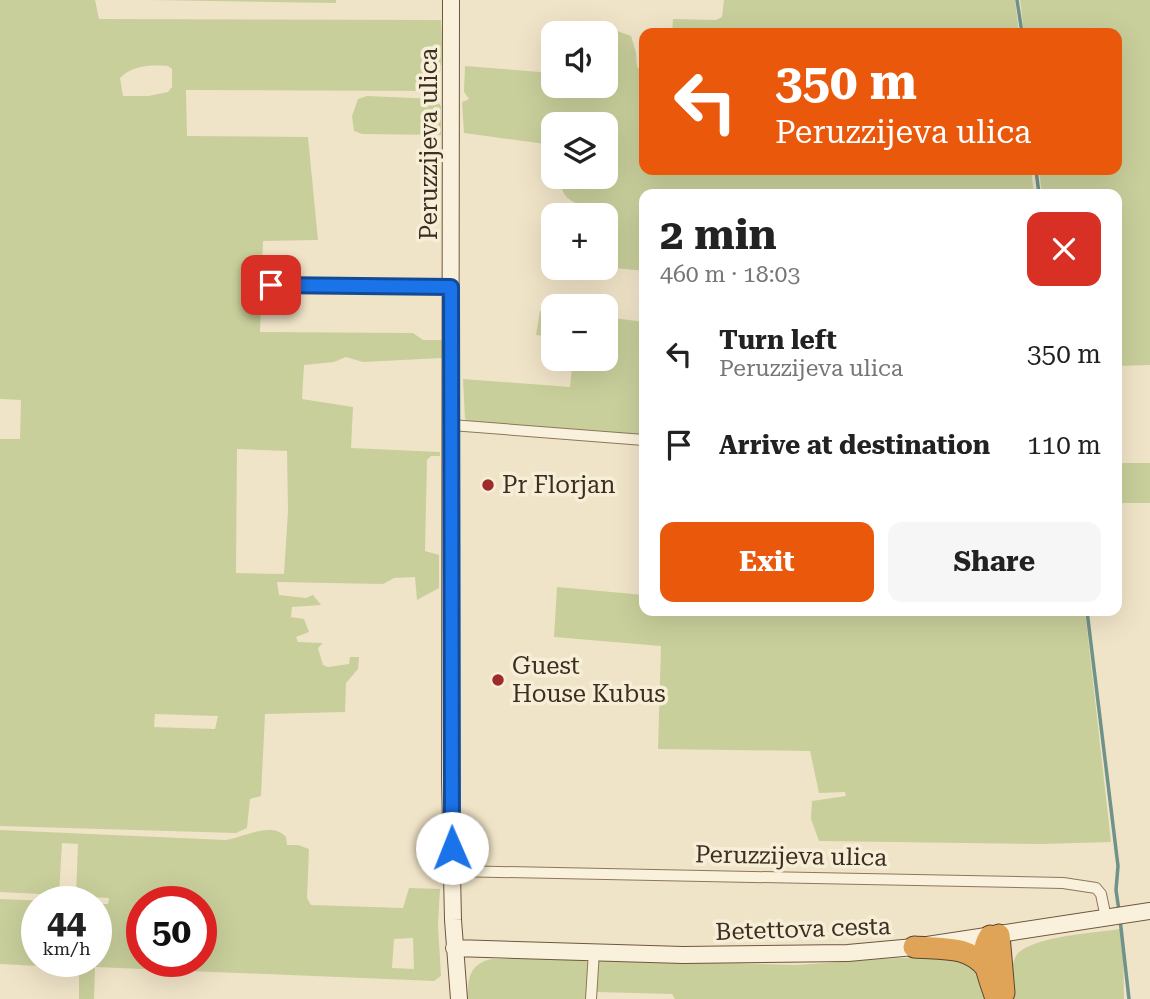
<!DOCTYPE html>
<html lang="en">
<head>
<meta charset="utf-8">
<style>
  :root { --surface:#fff; --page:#f6f6f6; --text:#222; --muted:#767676; --accent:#ea580c }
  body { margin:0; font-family:"Roboto Serif",serif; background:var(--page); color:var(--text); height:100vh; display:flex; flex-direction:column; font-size:26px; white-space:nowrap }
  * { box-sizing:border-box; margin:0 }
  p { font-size:23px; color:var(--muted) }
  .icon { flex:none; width:38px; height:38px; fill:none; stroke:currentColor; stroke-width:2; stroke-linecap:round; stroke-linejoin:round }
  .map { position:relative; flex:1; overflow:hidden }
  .sheet { position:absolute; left:639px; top:189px; width:483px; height:427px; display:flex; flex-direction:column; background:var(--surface); border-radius:14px; box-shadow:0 7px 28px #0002 }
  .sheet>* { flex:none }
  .guide { position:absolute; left:639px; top:28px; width:483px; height:147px; border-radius:14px; box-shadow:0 7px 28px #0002; background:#ea580c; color:#fff; overflow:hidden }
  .fabs { position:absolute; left:541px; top:21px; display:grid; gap:14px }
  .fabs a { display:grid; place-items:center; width:77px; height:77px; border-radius:14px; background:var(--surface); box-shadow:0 7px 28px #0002; font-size:35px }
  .speed { position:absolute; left:21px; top:886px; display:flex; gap:14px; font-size:35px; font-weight:700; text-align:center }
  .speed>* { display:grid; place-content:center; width:91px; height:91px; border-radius:50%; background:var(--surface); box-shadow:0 7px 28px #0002; line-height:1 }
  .speed small { font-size:18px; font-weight:400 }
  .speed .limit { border:10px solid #d22; background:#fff; color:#111 }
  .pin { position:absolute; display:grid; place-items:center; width:60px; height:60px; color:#fff; margin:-30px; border-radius:14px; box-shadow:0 4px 10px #0006 }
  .me { position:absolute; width:77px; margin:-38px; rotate:359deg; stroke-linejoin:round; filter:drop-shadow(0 0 5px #0008) }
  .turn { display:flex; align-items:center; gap:24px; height:147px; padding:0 21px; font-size:32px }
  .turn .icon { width:91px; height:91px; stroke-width:2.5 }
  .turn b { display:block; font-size:49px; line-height:60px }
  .round { display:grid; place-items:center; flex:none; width:74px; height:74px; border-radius:14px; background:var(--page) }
  .overview { display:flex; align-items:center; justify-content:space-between; height:119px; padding:0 21px }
  h1 { font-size:42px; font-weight:700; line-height:52px }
  .primary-button { display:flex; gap:14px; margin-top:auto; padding:14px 21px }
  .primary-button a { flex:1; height:80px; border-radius:14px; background:var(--accent); color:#fff; font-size:28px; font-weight:700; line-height:80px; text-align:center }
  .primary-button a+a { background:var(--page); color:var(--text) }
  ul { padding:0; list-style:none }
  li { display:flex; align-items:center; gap:21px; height:91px; padding:0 21px }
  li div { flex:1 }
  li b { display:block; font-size:26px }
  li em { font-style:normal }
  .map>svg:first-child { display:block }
  .green { fill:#c9cf9b; fill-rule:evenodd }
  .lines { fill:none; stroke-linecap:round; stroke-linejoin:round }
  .stream { stroke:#6f938a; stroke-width:3.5 }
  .street-casing { stroke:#8d765c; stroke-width:12 }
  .secondary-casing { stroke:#6f573f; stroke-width:18 }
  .highway-casing { stroke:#5b4430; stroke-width:23 }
  .street { stroke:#faf1dc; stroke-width:10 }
  .secondary { stroke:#faf1dc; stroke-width:16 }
  .highway { stroke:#e0a458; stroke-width:21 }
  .route-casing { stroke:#114b97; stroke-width:18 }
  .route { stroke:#1a73e8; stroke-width:12 }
  .poi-dot { fill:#9e2a2b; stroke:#f7eed8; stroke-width:2.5 }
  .labels { text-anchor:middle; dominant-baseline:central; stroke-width:7; stroke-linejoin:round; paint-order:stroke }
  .street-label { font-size:24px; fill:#3d2e20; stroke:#f7eed8 }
  .poi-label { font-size:24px; fill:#3d2e20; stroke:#f7eed8; text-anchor:start }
</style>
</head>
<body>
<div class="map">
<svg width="1150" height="999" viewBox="0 0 1150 999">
  <rect width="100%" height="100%" fill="#f0e4c8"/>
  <path class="green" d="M0,0H95L99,19L441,20C442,42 445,71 433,91L186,90L187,136L308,137L318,240L263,241L260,332L413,333L423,340H443L442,358L363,362L346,357L334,362L304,365L302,399L353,407L351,448L440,452V456H431L427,460L425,551L439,555V588L417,600L415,577L394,578L383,584L277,582L279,595L306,598L313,595L321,605L292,607L291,617L304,619L309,632L296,637L298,642L323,643L318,648L323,665L328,667L349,664L350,657H359L358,669L346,683L345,712L265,714L261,796L250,799L247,828L236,833L0,826V439H20L21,400L0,399ZM168,66L172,69V87L168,92L148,96H123L120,78C133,65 150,65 168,66ZM237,449L287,451L288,511L284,574L236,573ZM155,714L217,716H218L215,729L154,727Z
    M150,0H336V3Z
    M724,0H1015L1019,33H672L673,19L716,20L722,17Z
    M1020,0H1150V365L1117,366L1116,194H1042L1039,170H1116V33H1024Z
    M612,29L631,36L636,53L637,67L644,72V170H1031L1034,194H644V271L616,268L606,262V240C633,216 585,209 572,201C562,195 561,187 560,177H606V124H553V145L464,133L462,102L469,99L464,92L465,66L553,73V86H606V42Z
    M367,96L435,99L441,106V135L362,134L354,131L352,116L358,99Z
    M540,311L553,312V337L536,335Z
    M606,317L644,322V437L470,422L465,419L463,379L570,387L572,365H587L588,359H606Z
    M1117,463H1150V503H1117Z
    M557,587L644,595V611H1085L1111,842L1044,844L819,841L811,819L812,801L846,796L845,792L819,793L810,751L658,749L661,646L554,637Z
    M0,830L226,840C244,837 272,821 286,837L287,845H298L309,849L307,898L311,905L403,908L409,888L440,889L438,925L441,976L434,981L95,967L94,999H79V968L0,964V899L51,901H37V961H96V904H108L109,898L76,896L78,844L62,843L59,895L0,892ZM201,901V961H142V901ZM413,938L414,969L392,968L394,939Z
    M1120,929L1123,943L1124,999H1014C1014,987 1009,967 1016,956C1029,936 1096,933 1120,929Z
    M898,958C918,959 962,953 975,972C980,979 982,990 984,999H675L672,994L595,992L598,961L603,959L796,965Z
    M492,959H581L586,961L589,966V999H468C467,979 470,963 492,959Z"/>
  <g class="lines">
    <path class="stream" d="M1017,0L1022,33
      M1036,170L1039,194
      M1087,611L1118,866L1116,890L1119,911
      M1120,919L1129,999"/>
    <g class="street-casing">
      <path id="street" d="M271,285L451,287
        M451,425L644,440
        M452,871L1063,883L1096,888L1101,894L1106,918
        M591,999L594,951"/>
    </g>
    <g class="secondary-casing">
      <path id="secondary" d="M451,0L450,780L453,920L459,999
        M454,948L683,955L848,953L914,947L1150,911"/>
    </g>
    <g class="highway-casing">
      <path id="highway" d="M999,935L1004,993
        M990,936C977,955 990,978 996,999
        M914,947C941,949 970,945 987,969"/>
    </g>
    <use href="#street" class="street"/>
    <use href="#secondary" class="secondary"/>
    <use href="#highway" class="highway"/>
  </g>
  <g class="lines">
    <g class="route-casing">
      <path id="route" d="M271,285L451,287L452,848"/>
    </g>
    <use href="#route" class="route"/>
  </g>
  <g class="poi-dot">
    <circle cx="488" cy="485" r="7"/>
    <circle cx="498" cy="680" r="7"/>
  </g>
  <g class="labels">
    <g class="street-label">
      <text transform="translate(429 144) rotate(-90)">Peruzzijeva ulica</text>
      <text transform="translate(791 856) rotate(1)">Peruzzijeva ulica</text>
      <text transform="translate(803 929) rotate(-2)">Betettova cesta</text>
    </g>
    <g class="poi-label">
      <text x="502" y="485">Pr Florjan</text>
      <text x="512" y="666">Guest<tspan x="512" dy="28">House Kubus</tspan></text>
    </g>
  </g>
</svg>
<div class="fabs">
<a><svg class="icon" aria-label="sound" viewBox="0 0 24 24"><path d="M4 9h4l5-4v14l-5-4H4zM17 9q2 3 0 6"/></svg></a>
<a><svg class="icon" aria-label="layers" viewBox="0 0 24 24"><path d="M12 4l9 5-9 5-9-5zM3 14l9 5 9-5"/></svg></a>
<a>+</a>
<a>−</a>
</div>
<div class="speed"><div>44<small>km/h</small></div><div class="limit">50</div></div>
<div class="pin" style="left:271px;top:285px;background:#d93025"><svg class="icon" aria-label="arrive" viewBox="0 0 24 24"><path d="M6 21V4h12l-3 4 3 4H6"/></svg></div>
<svg class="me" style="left:452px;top:848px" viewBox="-20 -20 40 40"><circle r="19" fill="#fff"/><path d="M0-13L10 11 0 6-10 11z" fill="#1a73e8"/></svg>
<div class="guide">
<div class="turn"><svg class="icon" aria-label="left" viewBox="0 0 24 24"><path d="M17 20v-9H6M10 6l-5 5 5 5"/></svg><div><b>350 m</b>Peruzzijeva ulica</div></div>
</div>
<section class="sheet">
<div class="overview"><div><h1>2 min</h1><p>460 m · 18:03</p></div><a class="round" style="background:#d93025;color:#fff"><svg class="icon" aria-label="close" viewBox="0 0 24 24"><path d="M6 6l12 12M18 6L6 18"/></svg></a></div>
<ul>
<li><svg class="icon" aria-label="left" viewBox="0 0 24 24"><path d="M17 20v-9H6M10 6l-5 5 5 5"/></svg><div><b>Turn left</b><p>Peruzzijeva ulica</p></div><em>350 m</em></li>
<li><svg class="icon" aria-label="arrive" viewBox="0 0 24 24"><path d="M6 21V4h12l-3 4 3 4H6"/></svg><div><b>Arrive at destination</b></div><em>110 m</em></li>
</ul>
<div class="primary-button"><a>Exit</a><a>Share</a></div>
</section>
</div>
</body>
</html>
